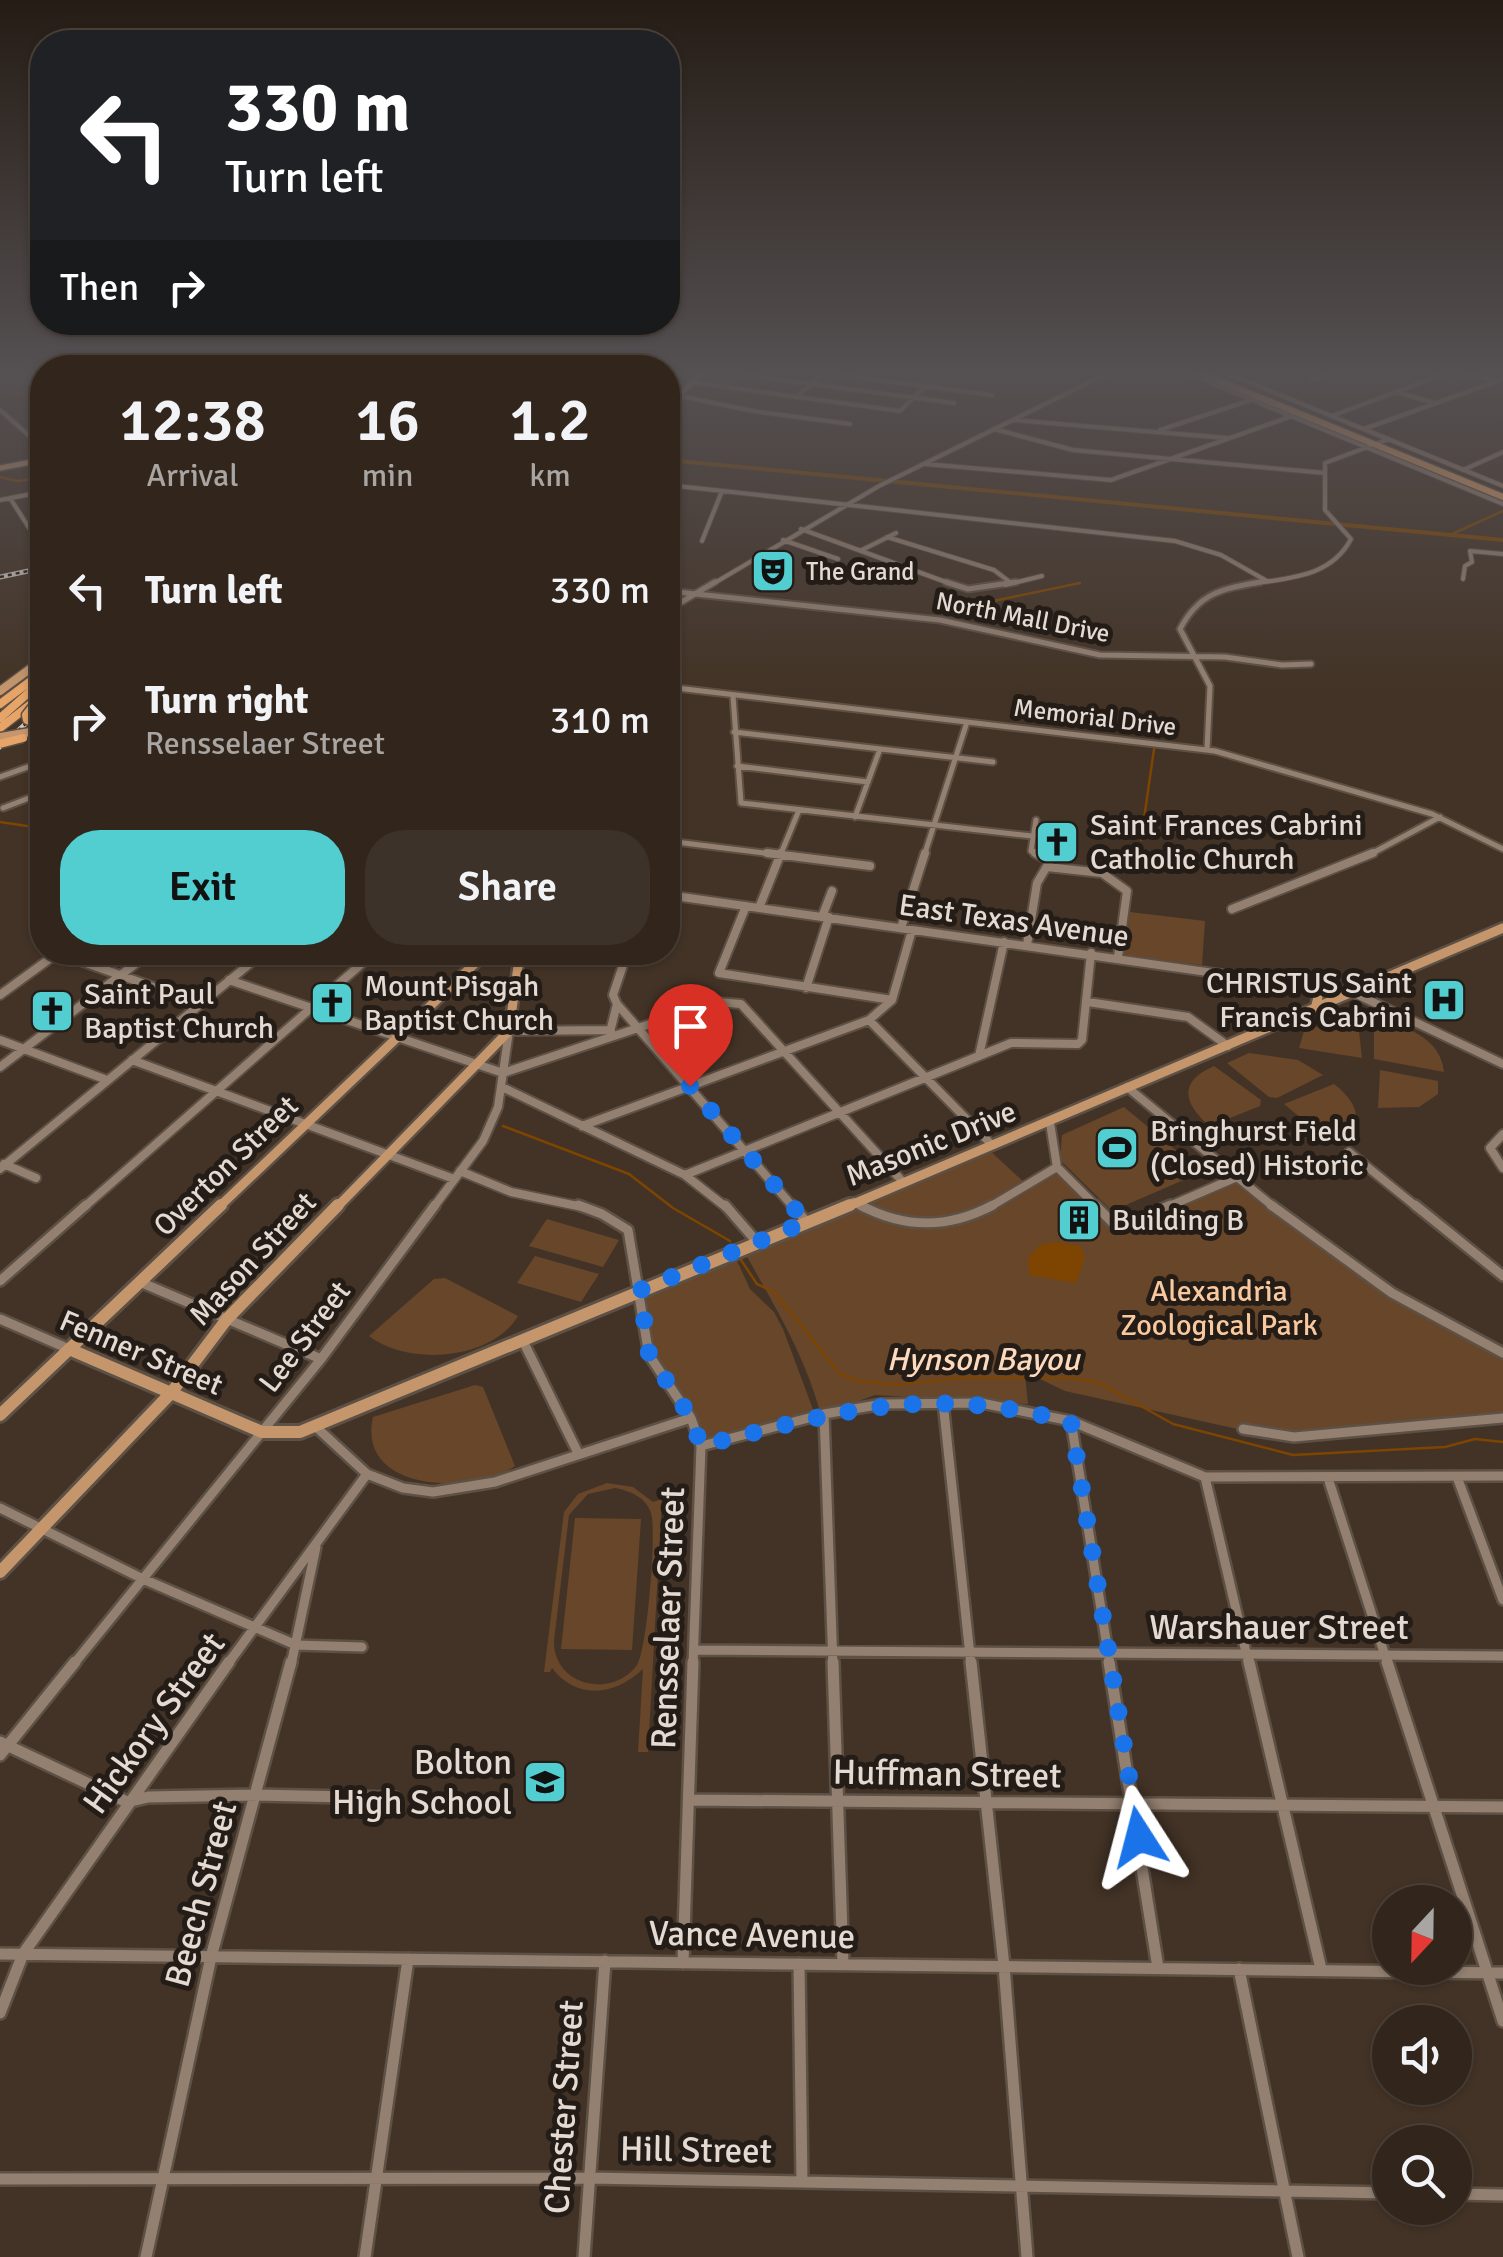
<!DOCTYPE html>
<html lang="en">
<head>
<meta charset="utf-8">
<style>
  :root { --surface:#32261c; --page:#3d3229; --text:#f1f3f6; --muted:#a8a5a3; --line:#4d433b; --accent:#52cdd0 }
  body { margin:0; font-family:Signika,sans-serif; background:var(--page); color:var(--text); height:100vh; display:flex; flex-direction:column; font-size:38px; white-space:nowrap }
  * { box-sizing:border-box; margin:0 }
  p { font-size:32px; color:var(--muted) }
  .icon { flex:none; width:55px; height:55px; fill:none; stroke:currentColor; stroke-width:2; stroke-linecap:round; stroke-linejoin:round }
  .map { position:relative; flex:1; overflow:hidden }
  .details { position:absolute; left:30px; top:355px; width:650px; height:610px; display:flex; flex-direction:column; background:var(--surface); border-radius:40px; box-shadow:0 2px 8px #0004,0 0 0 2px var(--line) }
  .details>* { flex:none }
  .guide { position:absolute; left:30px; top:30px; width:650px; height:305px; border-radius:40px; box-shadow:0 2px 8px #0004,0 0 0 2px var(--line); background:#202124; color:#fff; overflow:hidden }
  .needle { width:65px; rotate:202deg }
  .fabs { position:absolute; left:1372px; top:1885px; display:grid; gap:20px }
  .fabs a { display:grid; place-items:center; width:100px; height:100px; border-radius:50%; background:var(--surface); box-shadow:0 2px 8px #0004,0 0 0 2px var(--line); font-size:50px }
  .pin { position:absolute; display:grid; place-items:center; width:85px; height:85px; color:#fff; margin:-102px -42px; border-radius:50% 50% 50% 0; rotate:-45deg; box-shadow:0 0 10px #0007 }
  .pin .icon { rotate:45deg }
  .me { position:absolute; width:110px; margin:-55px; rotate:351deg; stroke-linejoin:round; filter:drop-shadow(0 0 8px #0008) }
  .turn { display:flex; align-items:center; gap:35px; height:210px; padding:0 30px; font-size:45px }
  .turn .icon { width:130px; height:130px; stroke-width:2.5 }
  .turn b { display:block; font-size:70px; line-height:85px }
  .then { display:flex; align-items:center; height:95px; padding:0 30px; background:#0003; gap:20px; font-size:38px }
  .eta { display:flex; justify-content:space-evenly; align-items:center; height:170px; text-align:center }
  .eta b { font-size:60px; font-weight:600; line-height:70px }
  .button { display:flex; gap:20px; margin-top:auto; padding:20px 30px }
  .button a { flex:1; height:115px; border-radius:40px; background:var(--accent); color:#111; font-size:40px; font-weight:600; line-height:115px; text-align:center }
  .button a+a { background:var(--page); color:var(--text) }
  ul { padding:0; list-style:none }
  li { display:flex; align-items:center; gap:30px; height:130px; padding:0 30px }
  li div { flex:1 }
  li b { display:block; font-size:38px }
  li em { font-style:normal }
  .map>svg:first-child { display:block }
  .green { fill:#684629; fill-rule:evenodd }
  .water { fill:#7d4501 }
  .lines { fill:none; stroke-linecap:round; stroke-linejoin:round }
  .stream { stroke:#7d4501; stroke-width:2.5 }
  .canal { stroke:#7d4501; stroke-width:4 }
  .minor-far4-casing { stroke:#5d5045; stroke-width:6 }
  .minor-far3-casing { stroke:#5d5045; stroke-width:9 }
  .minor-far2-casing { stroke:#5d5045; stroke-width:12 }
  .minor-far1-casing { stroke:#5d5045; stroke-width:14 }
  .minor-casing { stroke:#5d5045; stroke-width:16 }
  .major-far3-casing { stroke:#5d5045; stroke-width:8 }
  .major-far2-casing { stroke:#5d5045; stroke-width:11 }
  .major-far1-casing { stroke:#5d5045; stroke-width:14 }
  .major-casing { stroke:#5d5045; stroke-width:18 }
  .highway-far1-casing { stroke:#5d5045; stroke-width:9 }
  .highway-casing { stroke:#5d5045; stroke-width:11 }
  .minor-far4 { stroke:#938071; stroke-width:4 }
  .minor-far3 { stroke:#938071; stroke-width:5 }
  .minor-far2 { stroke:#938071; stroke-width:8 }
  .minor-far1 { stroke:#938071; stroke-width:9 }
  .minor { stroke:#938071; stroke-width:11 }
  .major-far3 { stroke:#c5966c; stroke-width:5 }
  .major-far2 { stroke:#c5966c; stroke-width:8 }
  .major-far1 { stroke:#c5966c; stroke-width:9 }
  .major { stroke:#c5966c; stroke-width:12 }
  .highway-far1 { stroke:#e7a469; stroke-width:6 }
  .highway { stroke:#e7a469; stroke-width:8 }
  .rail-casing { stroke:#cfc5bc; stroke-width:5 }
  .rail { stroke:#241d17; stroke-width:2.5; stroke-dasharray:4; stroke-linecap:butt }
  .major-bridge-casing { stroke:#5d5045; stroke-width:11; stroke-linecap:butt }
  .highway-bridge-casing { stroke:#5d5045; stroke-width:11; stroke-linecap:butt }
  .major-bridge { stroke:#c5966c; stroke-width:8 }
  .highway-bridge { stroke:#e7a469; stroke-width:8 }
  .route { stroke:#1a73e8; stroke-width:18; stroke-dasharray:0 32.4 }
  .labels { text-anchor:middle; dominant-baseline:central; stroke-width:10; stroke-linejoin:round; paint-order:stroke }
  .far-poi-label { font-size:25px; fill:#e4dad2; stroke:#241d17; text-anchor:start }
  .far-street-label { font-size:25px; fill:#e4dad2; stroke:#241d17 }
  .poi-label { font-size:30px; fill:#e4dad2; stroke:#241d17; text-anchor:start }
  .street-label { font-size:30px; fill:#e4dad2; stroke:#241d17 }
  .park-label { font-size:30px; fill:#fac89e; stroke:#241d17 }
  .water-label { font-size:32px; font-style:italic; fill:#fddabe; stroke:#241d17 }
  .near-street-label { font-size:35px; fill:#e4dad2; stroke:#241d17 }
  .near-poi-label { font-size:35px; fill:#e4dad2; stroke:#241d17; text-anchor:end }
</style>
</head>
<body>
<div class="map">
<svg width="1503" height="2257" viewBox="0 0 1503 2257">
  <rect width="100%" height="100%" fill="#433326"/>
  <path class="green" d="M1130,912L1205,921L1202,965L1123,955Z
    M1374,1017C1403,1025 1441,1037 1444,1072L1374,1059Z
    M1333,1021L1358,1022L1362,1058L1299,1048L1304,1031Z
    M1249,1053L1298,1060L1323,1075L1277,1098L1269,1097L1227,1063Z
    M1214,1066L1261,1100L1260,1106L1210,1126C1183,1104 1178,1081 1214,1066Z
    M1380,1070L1438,1081V1094L1419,1107L1378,1108Z
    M1334,1084C1360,1104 1367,1128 1335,1146L1284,1104Z
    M1124,1107L1202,1172L1112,1211L1060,1160L1062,1135Z
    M986,1147L1028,1186L1059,1173L1120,1225L1237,1178L1391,1293L1503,1353V1420L1336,1434H1260L1065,1391L1042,1380L1024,1366L1028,1404L875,1395L821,1415C805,1355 775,1307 745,1253Z
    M547,1219L557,1222L619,1240L603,1267L529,1246Z
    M733,1252L750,1289L774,1312L783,1329L814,1412L704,1442L652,1354L641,1290Z
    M535,1256L599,1274L581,1302L517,1283Z
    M445,1278L518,1316C491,1361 408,1366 369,1336L434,1279Z
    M475,1385L483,1387L515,1466C473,1495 356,1493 373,1417Z
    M607,1483L633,1487L653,1502L662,1499L648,1752H638L643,1669C616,1695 577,1701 552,1668L550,1672H544L564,1512L578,1494ZM615,1488C630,1491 646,1497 651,1513C657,1530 647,1651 637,1665C611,1700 553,1685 554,1641L569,1515L588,1494Z
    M575,1518L641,1519L632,1650L561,1649Z"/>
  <path class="water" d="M1055,1242L1080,1246L1085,1257L1076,1283L1029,1275L1028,1258L1040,1245Z"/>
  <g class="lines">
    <path class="stream" d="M0,477L17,481L42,478
      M1450,535L1503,511
      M974,605L1080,583
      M0,822L34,827L42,835
      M1141,840L1154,749
      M503,1126L629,1174L673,1208L730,1241
      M741,1260L757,1284L774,1292L840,1374L859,1381L895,1385L957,1378H1072L1100,1383L1173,1424L1293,1455L1445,1447L1475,1439L1503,1442"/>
    <path class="canal" d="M0,392L42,396
      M668,460L1503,540"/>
    <g class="minor-far4-casing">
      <path id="minor-far4" d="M744,375L954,403
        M839,375L992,395
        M1192,375L1503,504
        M1231,375L1503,486
        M1463,375L1499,380
        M1312,380L1327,375
        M690,382L900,411L925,386
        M1396,392L1435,403
        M675,395L753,411L850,424
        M796,397L822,375
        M0,410L42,447
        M1332,416L1441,375
        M1012,420L1227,438
        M994,429L1073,450L1325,473
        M1364,429L1503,379
        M1160,430L1251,400
        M925,464L1111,480L1292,416
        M1463,470L1503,452
        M668,485L1175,541L1221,555L1267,581
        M10,498L33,534
        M0,500L42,492
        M27,525L42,522
        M801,529L954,585
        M887,537L994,570L1011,583
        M783,540L838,559
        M702,541L722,491
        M862,550L896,533
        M1463,579L1465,566L1472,562L1470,551L1503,554
        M711,585L879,486L1104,375
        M1005,585L1042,576
        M1244,585C1285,578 1330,579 1351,539L1325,510V463L1389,439"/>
    </g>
    <g class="minor-far3-casing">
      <path id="minor-far3" d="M946,582L968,589L1016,582
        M668,591L940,620L1100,655L1225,657L1282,665L1311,664
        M668,610L715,582
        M668,687L1215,751L1432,814L1503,849
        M733,696L741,803L1032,836
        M734,732L993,762
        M1207,750L1210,686L1180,629C1199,593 1221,589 1260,582
        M737,766L868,782
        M0,777L42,762
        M3,808L42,793
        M855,817L880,749
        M1036,820L1031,851L1040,856
        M668,841L788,856
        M780,856L799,810
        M924,856L967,722
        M1367,856L1440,817"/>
    </g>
    <g class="minor-far2-casing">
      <path id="minor-far2" d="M767,853L870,866
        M1047,867L1102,873L1127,891L1118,957
        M668,895L1354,993L1503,1064
        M746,906L719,973L892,1000
        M759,908L781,853
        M1232,909L1373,853
        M822,917L832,891
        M901,928L925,853
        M1027,945L1037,883L1050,861L1035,853
        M582,952L617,958L623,965L613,995L617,1004L610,1032
        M58,953L201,1004
        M199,961L208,952
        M229,980L503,1073L716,1002L741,1004L902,1181
        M806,988L829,917
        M0,995L59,952
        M1088,1002L1188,1017L1228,1046
        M617,1004L794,1208
        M869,1020L991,1144
        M0,1040L107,1080
        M979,1056L1004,942
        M132,1060L454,1179
        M0,1067L151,952
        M502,1087L685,1175L727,1208
        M1127,1087L1275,1208
        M1050,1123L1057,1167L1098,1208
        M582,1126L869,1020L892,1000L912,930
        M1503,1134L1490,1148L1503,1168
        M1349,1152L1418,1208
        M4,1164L36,1178
        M0,1169L264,952
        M460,1171L511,1192L587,1208
        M685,1175L1011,1043L1078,1044L1082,1040L1091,953
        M854,1202L865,1208
        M83,1208L375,952
        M433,1208L483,1141L498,1107L509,1031L611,1030
        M988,1208L1057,1167
        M1165,1208L1237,1177"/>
    </g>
    <g class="minor-far1-casing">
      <path id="minor-far1" d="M578,1205L602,1214L628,1230L649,1355L691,1418L701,1446L693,1665
        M725,1205L757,1242
        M792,1205L806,1221
        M860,1205C905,1229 948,1229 993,1205
        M1095,1205L1114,1224L1125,1225L1171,1205
        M1271,1205L1392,1293L1503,1353
        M1415,1205L1503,1276
        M0,1281L86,1205
        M140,1282L321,1359
        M0,1319L69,1349
        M523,1341L578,1453
        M943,1402L971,1665
        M824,1414L833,1665
        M1071,1421L1110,1665
        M315,1426L367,1474L403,1488L433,1492L495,1482L691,1418
        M1243,1429L1294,1437L1503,1418
        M701,1446L824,1414L883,1404L981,1403L1071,1421L1205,1477L1503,1476
        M1205,1477L1249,1665
        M1457,1477L1503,1600
        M1328,1478L1388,1665
        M0,1508L143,1579L296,1645L362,1647
        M695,1650L1503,1656
        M73,1665L321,1359L435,1205
        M227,1665L367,1474
        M291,1665L316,1547"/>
    </g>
    <g class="minor-casing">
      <path id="minor" d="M833,1662L843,1964
        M971,1662L1004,1966L1027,2257
        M1109,1662L1158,1968
        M1249,1662L1321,1969
        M1387,1662L1503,2021
        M0,1742L127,1802L148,1797L256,1795L395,1798
        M0,1755L75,1662
        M691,1800L1503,1807
        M0,1954L1503,1973
        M683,1963L693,1662
        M799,1964L802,2182
        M1239,1969L1298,2257
        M0,2013L23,1954L229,1662
        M0,2179L589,2178L1390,2193
        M1455,2194L1503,2195
        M146,2257L211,1957L291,1662
        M365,2257L408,1959
        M584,2257L605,1961"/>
    </g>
    <g class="major-far3-casing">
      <path id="major-far3" d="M668,406L700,375
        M0,468L42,460"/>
    </g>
    <g class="major-far2-casing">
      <path id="major-far2" d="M0,691L42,660"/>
    </g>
    <g class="major-far1-casing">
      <path id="major-far1" d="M1306,984L1318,997L1315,1009
        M218,1208L487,952
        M336,1208L509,1031L520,952
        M844,1208L1503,928"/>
    </g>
    <g class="major-casing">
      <path id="major" d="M69,1349L262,1432H300L850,1205
        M0,1415L221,1205
        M0,1572L171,1393L227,1319L338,1205"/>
    </g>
    <g class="highway-far1-casing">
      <path id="highway-far1" d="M1205,375L1503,497"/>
    </g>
    <g class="highway-casing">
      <path id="highway" d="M0,704L32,680
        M0,718L42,681
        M0,728L36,700"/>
    </g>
    <use href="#minor-far4" class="minor-far4"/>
    <use href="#minor-far3" class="minor-far3"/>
    <use href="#minor-far2" class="minor-far2"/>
    <use href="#minor-far1" class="minor-far1"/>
    <use href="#minor" class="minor"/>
    <use href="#major-far3" class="major-far3"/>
    <use href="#major-far2" class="major-far2"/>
    <use href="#major-far1" class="major-far1"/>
    <use href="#major" class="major"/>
    <use href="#highway-far1" class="highway-far1"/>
    <use href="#highway" class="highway"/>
    <g class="rail-casing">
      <path id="rail" d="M0,577L42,568
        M0,747L42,709"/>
    </g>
    <use href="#rail" class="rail"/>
    <g class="major-bridge-casing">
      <path id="major-bridge" d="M0,737L42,730"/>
    </g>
    <g class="highway-bridge-casing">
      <path id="highway-bridge" d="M42,695L26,715L27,720L42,726
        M0,744L23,738"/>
    </g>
    <use href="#major-bridge" class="major-bridge"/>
    <use href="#highway-bridge" class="highway-bridge"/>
  </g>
  <linearGradient id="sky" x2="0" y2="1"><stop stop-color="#251c15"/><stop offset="0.54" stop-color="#555052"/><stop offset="1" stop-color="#555052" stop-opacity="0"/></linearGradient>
  <rect width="1503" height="691" fill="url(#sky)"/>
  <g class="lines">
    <path class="route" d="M690,1086L806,1222L640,1290L649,1354L691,1418L701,1446C839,1411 928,1384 1071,1422L1139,1837"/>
  </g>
  <defs>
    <g id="theatre-square" transform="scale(2.25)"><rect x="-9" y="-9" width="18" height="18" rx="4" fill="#52cdd0" stroke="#241d17"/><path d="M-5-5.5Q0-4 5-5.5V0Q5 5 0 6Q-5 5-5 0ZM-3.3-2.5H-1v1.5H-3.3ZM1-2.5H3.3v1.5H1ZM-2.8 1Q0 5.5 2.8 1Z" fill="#111"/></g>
    <g id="church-square" transform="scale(2.25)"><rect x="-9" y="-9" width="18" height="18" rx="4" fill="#52cdd0" stroke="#241d17"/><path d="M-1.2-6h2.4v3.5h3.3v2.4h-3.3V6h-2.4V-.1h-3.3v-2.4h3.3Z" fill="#111"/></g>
    <g id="hospital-square" transform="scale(2.25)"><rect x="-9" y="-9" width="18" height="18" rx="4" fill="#52cdd0" stroke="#241d17"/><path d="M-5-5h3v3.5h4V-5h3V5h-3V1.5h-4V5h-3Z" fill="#111"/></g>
    <g id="stadium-square" transform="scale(2.25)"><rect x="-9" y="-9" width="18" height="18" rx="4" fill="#52cdd0" stroke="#241d17"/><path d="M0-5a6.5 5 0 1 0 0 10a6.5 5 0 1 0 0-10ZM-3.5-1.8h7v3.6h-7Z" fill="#111"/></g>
    <g id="building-square" transform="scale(2.25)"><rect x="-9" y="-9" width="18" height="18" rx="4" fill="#52cdd0" stroke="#241d17"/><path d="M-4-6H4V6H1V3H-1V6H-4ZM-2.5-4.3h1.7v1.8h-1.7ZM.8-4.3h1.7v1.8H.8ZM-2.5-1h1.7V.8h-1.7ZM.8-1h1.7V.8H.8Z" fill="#111"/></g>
    <g id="school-square" transform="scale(2.25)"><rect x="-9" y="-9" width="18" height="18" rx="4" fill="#52cdd0" stroke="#241d17"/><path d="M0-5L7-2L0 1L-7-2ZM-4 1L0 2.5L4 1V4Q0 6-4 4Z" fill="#111"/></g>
  </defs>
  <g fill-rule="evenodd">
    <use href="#theatre-square" x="773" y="571"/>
    <use href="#church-square" x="1057" y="842"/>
    <use href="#hospital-square" x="1444" y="1000"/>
    <use href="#church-square" x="332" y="1003"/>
    <use href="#church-square" x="52" y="1011"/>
    <use href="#stadium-square" x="1117" y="1148"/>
    <use href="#building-square" x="1079" y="1220"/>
    <use href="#school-square" x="545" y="1782"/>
  </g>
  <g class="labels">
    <g class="far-poi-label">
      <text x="806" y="571">The Grand</text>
    </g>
    <g class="far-street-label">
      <text transform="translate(1023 617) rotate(11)">North Mall Drive</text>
      <text transform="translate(1095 717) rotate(7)">Memorial Drive</text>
    </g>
    <g class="poi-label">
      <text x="1090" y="825">Saint Frances Cabrini<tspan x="1090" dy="34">Catholic Church</tspan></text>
      <text x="1412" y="983" text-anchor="end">CHRISTUS Saint<tspan x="1412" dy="34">Francis Cabrini</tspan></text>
      <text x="364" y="986">Mount Pisgah<tspan x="364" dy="34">Baptist Church</tspan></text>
      <text x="84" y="994">Saint Paul<tspan x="84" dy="34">Baptist Church</tspan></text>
      <text x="1150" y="1131">Bringhurst Field<tspan x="1150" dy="34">(Closed) Historic</tspan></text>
      <text x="1112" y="1220">Building B</text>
    </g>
    <g class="street-label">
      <text transform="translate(1014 921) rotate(8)">East Texas Avenue</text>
      <text transform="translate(931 1144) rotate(-22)">Masonic Drive</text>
      <text transform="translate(226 1166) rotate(-44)">Overton Street</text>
      <text transform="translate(253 1259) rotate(-47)">Mason Street</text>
      <text transform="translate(305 1337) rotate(-53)">Lee Street</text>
      <text transform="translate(141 1353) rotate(23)">Fenner Street</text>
    </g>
    <g class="park-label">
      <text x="1219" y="1291">Alexandria<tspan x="1219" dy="34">Zoological Park</tspan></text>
    </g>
    <g class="water-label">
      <text x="983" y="1359">Hynson Bayou</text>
    </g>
    <g class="near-street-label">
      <text transform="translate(668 1618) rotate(-88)">Rensselaer Street</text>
      <text x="1279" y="1627">Warshauer Street</text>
      <text transform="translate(154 1723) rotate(-54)">Hickory Street</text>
      <text transform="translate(947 1774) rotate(1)">Huffman Street</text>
      <text transform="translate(201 1894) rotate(-75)">Beech Street</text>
      <text transform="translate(752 1935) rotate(1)">Vance Avenue</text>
      <text transform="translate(564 2107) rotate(-86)">Chester Street</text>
      <text transform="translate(696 2150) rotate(1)">Hill Street</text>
    </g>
    <g class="near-poi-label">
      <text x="512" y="1762">Bolton<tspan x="512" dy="40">High School</tspan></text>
    </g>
  </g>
</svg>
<div class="fabs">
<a><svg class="needle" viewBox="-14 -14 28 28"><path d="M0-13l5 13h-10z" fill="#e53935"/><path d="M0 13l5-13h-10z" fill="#a8a5a3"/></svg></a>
<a><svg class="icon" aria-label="sound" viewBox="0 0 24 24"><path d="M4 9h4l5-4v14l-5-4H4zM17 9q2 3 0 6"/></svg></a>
<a><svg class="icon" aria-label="search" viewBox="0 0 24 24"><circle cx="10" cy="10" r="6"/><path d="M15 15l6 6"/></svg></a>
</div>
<div class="pin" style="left:690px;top:1086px;background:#d93025"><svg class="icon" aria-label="arrive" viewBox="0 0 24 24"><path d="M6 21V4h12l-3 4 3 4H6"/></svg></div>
<svg class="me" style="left:1139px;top:1837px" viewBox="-20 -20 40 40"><path d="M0-17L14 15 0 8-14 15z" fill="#1a73e8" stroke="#fff" stroke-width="4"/></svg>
<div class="guide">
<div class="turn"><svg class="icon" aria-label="left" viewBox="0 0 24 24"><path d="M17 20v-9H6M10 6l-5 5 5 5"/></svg><div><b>330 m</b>Turn left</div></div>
<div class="then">Then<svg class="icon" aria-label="right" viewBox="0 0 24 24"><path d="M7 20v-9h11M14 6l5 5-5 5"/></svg></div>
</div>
<section class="details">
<div class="eta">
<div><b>12:38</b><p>Arrival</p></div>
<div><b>16</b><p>min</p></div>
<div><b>1.2</b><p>km</p></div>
</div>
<ul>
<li><svg class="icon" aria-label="left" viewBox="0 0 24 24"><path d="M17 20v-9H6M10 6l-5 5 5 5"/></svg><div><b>Turn left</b></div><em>330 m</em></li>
<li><svg class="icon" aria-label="right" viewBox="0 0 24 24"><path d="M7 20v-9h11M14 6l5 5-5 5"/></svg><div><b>Turn right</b><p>Rensselaer Street</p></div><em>310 m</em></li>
</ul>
<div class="button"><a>Exit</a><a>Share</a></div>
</section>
</div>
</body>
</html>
